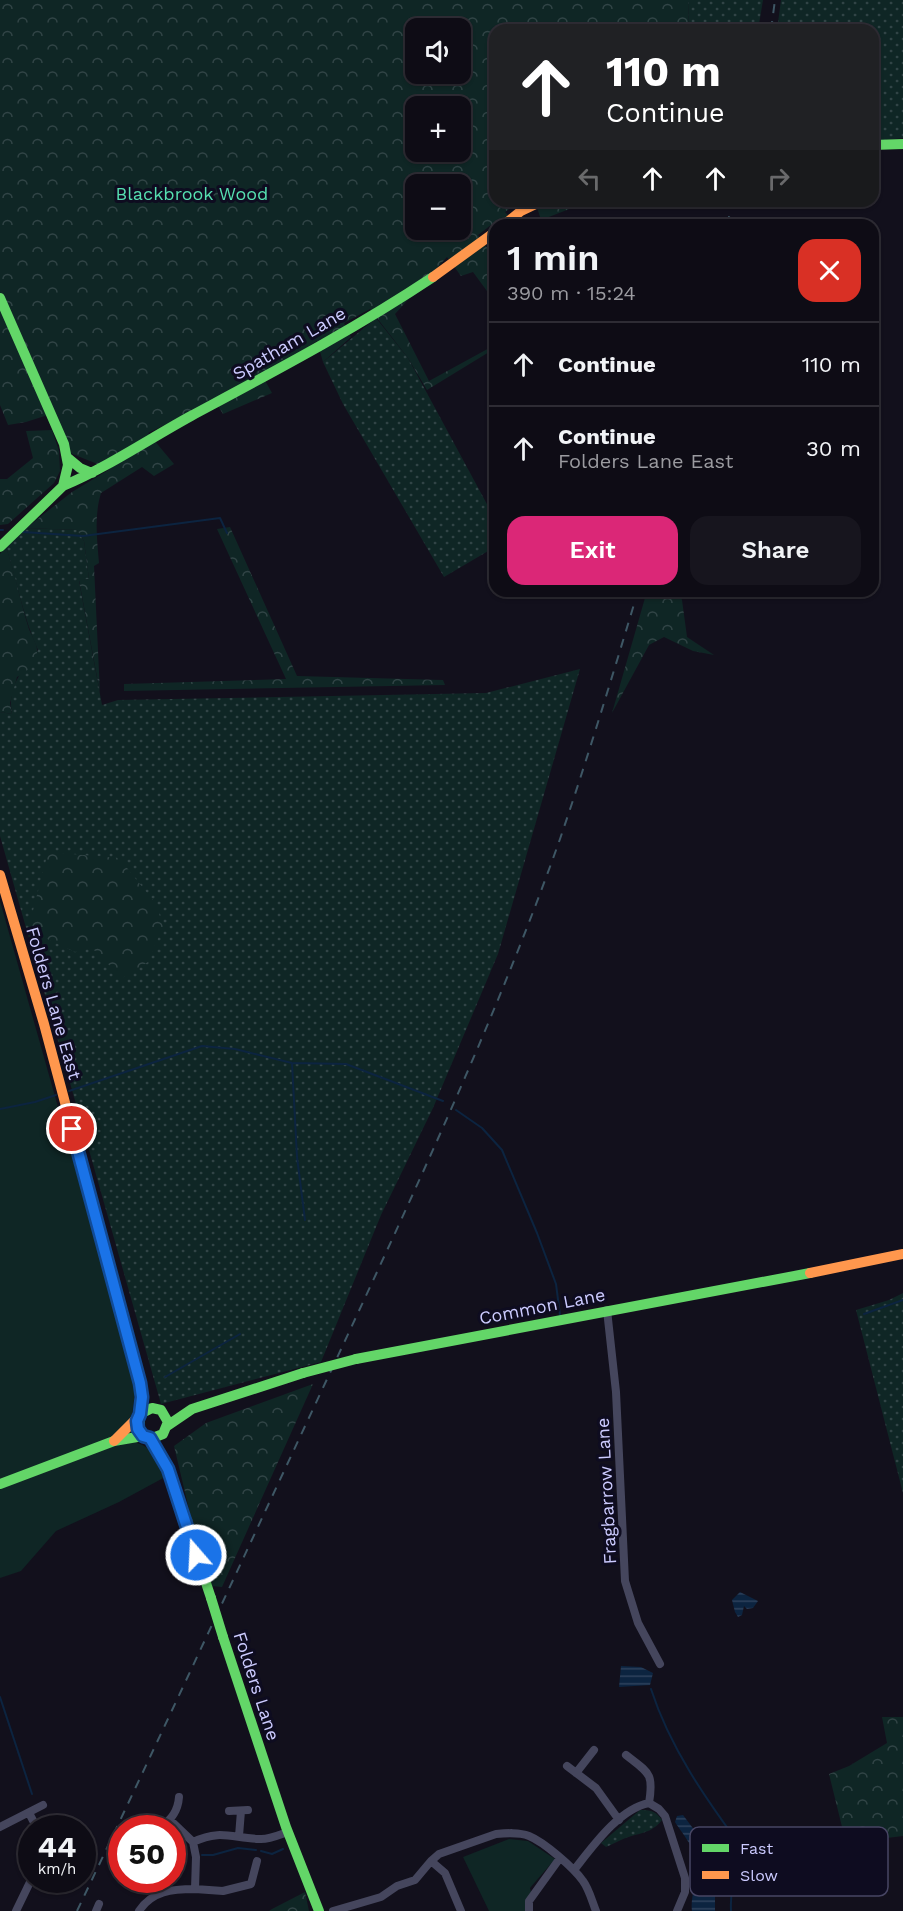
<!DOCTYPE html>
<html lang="en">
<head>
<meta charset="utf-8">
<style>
  :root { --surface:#0e0c15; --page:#17151e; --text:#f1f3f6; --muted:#9b9ba0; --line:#2e2c34; --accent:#db2777 }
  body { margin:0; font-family:"Work Sans",sans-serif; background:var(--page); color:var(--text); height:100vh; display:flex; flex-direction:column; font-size:22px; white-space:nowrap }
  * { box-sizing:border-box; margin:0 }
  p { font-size:20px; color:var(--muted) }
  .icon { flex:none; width:33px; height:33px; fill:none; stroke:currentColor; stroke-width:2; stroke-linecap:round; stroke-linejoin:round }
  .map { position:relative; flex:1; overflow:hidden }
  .drawer { position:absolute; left:489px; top:219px; width:390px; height:378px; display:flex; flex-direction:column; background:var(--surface); border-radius:18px; box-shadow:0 2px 4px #0004,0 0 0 2px var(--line) }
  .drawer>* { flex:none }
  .guide { position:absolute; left:489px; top:24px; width:390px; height:183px; border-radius:18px; box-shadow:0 2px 4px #0004,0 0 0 2px var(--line); background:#202124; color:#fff; overflow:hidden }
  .buttons { position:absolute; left:405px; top:18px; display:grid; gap:12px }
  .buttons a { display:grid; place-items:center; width:66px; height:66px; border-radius:12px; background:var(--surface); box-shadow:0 2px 4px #0004,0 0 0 2px var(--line); font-size:30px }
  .speed { position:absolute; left:18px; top:1815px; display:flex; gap:12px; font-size:30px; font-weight:700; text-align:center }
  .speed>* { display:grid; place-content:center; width:78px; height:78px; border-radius:50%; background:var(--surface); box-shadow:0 2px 4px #0004,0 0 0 2px var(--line); line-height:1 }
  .speed small { font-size:15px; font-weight:400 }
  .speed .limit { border:9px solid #d22; background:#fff; color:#111 }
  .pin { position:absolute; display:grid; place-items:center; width:51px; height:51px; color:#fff; margin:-26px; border:3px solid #fff; border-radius:50%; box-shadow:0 2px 6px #0007 }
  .me { position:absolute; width:66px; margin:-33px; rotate:341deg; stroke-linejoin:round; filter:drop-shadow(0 0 4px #0008) }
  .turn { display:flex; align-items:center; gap:21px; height:126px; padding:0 18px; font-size:27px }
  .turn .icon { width:78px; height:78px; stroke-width:2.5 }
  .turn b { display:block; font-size:42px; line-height:51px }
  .lanes { display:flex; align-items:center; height:57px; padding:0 18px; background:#0003; justify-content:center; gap:30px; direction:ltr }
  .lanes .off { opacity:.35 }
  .round { display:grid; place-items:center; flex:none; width:63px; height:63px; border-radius:18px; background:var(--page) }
  .summary { display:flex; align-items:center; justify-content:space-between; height:102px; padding:0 18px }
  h1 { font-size:36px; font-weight:600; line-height:45px }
  .action { display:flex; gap:12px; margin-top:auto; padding:12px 18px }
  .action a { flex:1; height:69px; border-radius:18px; background:var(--accent); color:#fff; font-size:24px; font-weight:600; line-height:69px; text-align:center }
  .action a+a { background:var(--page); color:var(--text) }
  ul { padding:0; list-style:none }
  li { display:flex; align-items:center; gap:18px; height:84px; padding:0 18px; border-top:2px solid var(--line) }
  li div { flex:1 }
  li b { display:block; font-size:22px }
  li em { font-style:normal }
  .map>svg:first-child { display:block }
  .grass { fill:url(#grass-dots) }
  .forest { fill:url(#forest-crowns); fill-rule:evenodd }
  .green { fill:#0f2625 }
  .water { fill:url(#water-rules) }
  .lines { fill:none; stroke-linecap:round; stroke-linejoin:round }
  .stream { stroke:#0c2440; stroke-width:2 }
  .street { stroke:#45465d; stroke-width:8 }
  .fast { stroke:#63d668; stroke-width:10 }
  .slow { stroke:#ff974d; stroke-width:10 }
  .rail { stroke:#3e5765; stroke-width:2; stroke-dasharray:9 8; stroke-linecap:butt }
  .fast-bridge { stroke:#63d668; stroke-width:10 }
  .route-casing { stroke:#114b97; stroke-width:15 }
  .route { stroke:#1a73e8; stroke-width:10 }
  .labels { text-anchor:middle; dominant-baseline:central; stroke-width:6; stroke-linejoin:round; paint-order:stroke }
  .park-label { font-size:18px; fill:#56e0b1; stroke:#0e0c20 }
  .street-label { font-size:18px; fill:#cccbff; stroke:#0e0c20 }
  .key { fill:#0e0c20; stroke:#474563; stroke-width:1.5 }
  .key-label { font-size:16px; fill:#cccbff }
</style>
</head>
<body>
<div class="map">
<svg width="903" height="1911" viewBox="0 0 903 1911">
  <defs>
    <pattern id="grass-dots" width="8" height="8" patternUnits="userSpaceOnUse" patternTransform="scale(1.5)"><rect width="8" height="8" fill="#0f2625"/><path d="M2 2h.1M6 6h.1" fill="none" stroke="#314446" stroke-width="1.8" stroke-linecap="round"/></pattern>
    <pattern id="forest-crowns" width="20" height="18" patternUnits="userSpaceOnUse" patternTransform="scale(1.5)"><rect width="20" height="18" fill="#0f2625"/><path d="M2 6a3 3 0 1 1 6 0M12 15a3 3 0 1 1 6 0" fill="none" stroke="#314446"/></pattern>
    <pattern id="water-rules" width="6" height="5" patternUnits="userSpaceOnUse" patternTransform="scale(1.5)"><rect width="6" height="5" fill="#0c2440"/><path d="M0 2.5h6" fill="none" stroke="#2e425d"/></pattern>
  </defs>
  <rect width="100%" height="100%" fill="#12101c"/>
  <path class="grass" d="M688,0H763L758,30H689Z
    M781,0H903V138L873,141V30H777Z
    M376,318L408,358L495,519V547L444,577L343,404L323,362Z
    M26,528L77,530L84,541L89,579L79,581L102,705L118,700L486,693L580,669L498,954L433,1108L381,1215L321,1362L161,1404L0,836V712L12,714C7,686 22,671 38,650C23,617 17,581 6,547Z
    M903,1293V1493L856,1310L889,1300Z
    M640,1810C651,1810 656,1811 662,1820C654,1830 647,1832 635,1835C626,1837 615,1843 606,1847L601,1843Z"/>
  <path class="forest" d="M0,0H688L689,30H495V201H521L505,212L516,225H495V228L491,225L478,235L495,259V302L473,272L461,276L447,257L395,314L429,381L493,346L494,349L427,390L408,358L370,309L344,323L351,337L323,362L317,341L263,377L272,393L223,414L215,401L148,433L174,464L154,476L142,467L101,493C94,516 97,539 99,563L94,566L100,693L79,580L89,579L84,541L77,530L26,528L72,492L110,469L70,453L51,414L26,422L8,425L0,405ZM416,28H460V74H416ZM416,106H460V152H416ZM416,184H460V230H416Z
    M535,201H590L541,220Z
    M52,430L59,451L60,471L54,483L8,524L0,525V479H7L33,458L26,431Z
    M230,527L297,676L443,680L445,685L124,691V684L286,679L217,529Z
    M6,547C15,573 20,600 28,626C30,634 38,644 37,652C37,664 27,672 17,677L10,703L12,714L0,712V554Z
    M647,591H677L682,600L687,637L714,655L693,651L664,637L649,645L612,713Z
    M48,852L119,858L156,904L163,926L148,962L122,978L92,948L75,952L28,930Z
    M313,1384L222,1587L212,1586L193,1526L174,1446L206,1423Z
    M882,1717H903V1836L846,1843L829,1774L849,1766L887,1743Z
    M305,1892L309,1911H269L272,1909Z"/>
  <path class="green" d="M0,901L136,1384L131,1423L137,1443C153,1447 159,1463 167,1476L119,1502L56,1531L21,1571L0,1578Z
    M509,1839L528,1841L555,1859L530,1888L531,1892L527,1900V1911H489L463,1857Z"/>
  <path class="water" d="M740,1592L758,1601L753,1608L747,1609L744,1606L742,1615L738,1617L735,1612L732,1600Z
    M621,1666L641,1667L653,1673L650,1685L619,1687Z
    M683,1815L704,1843L715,1870V1911H692C690,1897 697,1883 697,1868C697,1850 684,1836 675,1822L677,1816Z"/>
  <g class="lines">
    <path class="stream" d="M0,530H3
      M23,532L83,536L220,518L227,533
      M292,1063L297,1157L305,1220
      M69,1091L202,1046L235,1049L292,1063L346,1064L443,1101
      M0,1109L35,1102L56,1095
      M456,1110L482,1128L502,1150L537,1233L556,1284L560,1315
      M864,1314L903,1300
      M165,1377L240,1334
      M651,1689C670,1748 706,1799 742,1848C734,1869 730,1888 731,1911
      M0,1697L32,1794
      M176,1846H186
      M261,1851L272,1854L283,1849
      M202,1855H213L238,1848L256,1850"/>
    <path class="street" d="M607,1310L616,1392L625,1581L638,1623L660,1664
      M626,1755C649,1773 654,1773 649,1803
      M567,1766L596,1788L619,1820
      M576,1773L594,1750
      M229,1811L248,1810
      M29,1813L37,1828
      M170,1820L193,1842
      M0,1827L43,1805
      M160,1827C172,1820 178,1811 179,1797
      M239,1836L241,1811
      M431,1861L445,1873L461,1911
      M574,1870C593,1846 619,1809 649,1803L659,1809L665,1816L685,1878V1892L677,1911
      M195,1889L223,1891L251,1884L257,1861
      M16,1911L32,1878
      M96,1911L99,1904
      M139,1911C152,1891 172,1889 195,1889L196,1857L193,1842C220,1829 232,1838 259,1839C269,1840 279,1835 288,1832
      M333,1911L381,1897L397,1886L415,1880L431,1861L439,1854L496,1834C507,1833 519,1832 529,1836C544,1842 574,1868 583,1881C589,1889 592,1901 596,1911
      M529,1911V1901L560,1858"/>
    <path class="fast" d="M873,145L903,144
      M0,298L64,444L68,465L63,486L0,547
      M68,458L80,468L92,473
      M63,486C108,467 149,439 191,416C273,372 355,329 433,277
      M71,1125L140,1383L141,1403L139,1431L150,1439L163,1434L168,1422L161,1410L152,1408L140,1414
      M356,1359L810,1273
      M167,1426L192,1409L303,1373
      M150,1439L168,1469L211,1598
      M0,1484L114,1441L143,1436
      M223,1637L286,1827L319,1911"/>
    <path class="slow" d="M504,225L521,211L542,201
      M433,277L495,232
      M0,875L44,1024L71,1125
      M810,1273L903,1254
      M114,1441L138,1417"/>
    <path class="rail" d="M771,30L775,0
      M727,225L733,201
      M77,1911C162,1733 245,1554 329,1375C411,1199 495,1022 560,839C588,757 613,674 638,591"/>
    <path class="fast-bridge" d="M303,1373L356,1359
      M211,1598L223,1637"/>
  </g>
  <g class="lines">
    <g class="route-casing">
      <path id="route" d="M72,1129L140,1383L142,1397L140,1414L137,1421L138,1429L143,1436L150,1438L168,1469L196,1555"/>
    </g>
    <use href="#route" class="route"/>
  </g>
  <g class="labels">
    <g class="park-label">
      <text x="192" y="193">Blackbrook Wood</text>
    </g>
    <g class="street-label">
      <text transform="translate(289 343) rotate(-30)">Spatham Lane</text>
      <text transform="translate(54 1003) rotate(74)">Folders Lane East</text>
      <text transform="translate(542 1306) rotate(-11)">Common Lane</text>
      <text transform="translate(606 1491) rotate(-93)">Fragbarrow Lane</text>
      <text transform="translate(257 1686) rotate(72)">Folders Lane</text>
    </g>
  </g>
  <rect x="690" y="1827" width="198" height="69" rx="9" class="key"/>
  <rect x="702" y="1844" width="27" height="8" fill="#63d668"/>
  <rect x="702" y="1871" width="27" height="8" fill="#ff974d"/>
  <g class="key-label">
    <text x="740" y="1854">Fast</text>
    <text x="740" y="1881">Slow</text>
  </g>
</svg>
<div class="buttons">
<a><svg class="icon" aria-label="sound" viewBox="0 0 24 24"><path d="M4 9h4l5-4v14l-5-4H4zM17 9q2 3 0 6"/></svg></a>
<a>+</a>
<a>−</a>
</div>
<div class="speed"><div>44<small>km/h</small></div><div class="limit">50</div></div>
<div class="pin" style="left:72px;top:1129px;background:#d93025"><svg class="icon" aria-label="arrive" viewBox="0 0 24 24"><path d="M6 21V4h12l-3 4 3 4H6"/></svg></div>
<svg class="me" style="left:196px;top:1555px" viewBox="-20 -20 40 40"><circle r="17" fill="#1a73e8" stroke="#fff" stroke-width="3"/><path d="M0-11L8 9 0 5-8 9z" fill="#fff"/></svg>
<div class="guide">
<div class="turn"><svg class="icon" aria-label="ahead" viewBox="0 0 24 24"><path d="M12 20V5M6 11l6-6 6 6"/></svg><div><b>110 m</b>Continue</div></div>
<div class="lanes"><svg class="icon off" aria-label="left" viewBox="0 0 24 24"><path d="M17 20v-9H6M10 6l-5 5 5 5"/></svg><svg class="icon" aria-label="ahead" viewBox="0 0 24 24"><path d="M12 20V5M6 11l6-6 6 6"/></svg><svg class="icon" aria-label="ahead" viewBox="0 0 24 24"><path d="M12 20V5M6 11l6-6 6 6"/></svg><svg class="icon off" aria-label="right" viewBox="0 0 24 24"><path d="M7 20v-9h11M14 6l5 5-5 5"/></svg></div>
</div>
<section class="drawer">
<div class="summary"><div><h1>1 min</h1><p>390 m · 15:24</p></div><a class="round" style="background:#d93025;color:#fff"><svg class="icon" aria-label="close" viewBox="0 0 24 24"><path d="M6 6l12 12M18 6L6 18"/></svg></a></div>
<ul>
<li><svg class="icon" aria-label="ahead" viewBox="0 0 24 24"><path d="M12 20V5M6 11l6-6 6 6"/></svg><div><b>Continue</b></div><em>110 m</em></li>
<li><svg class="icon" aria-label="ahead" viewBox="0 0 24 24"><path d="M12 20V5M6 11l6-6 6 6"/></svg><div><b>Continue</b><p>Folders Lane East</p></div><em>30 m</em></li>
</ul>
<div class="action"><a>Exit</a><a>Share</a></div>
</section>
</div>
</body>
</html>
